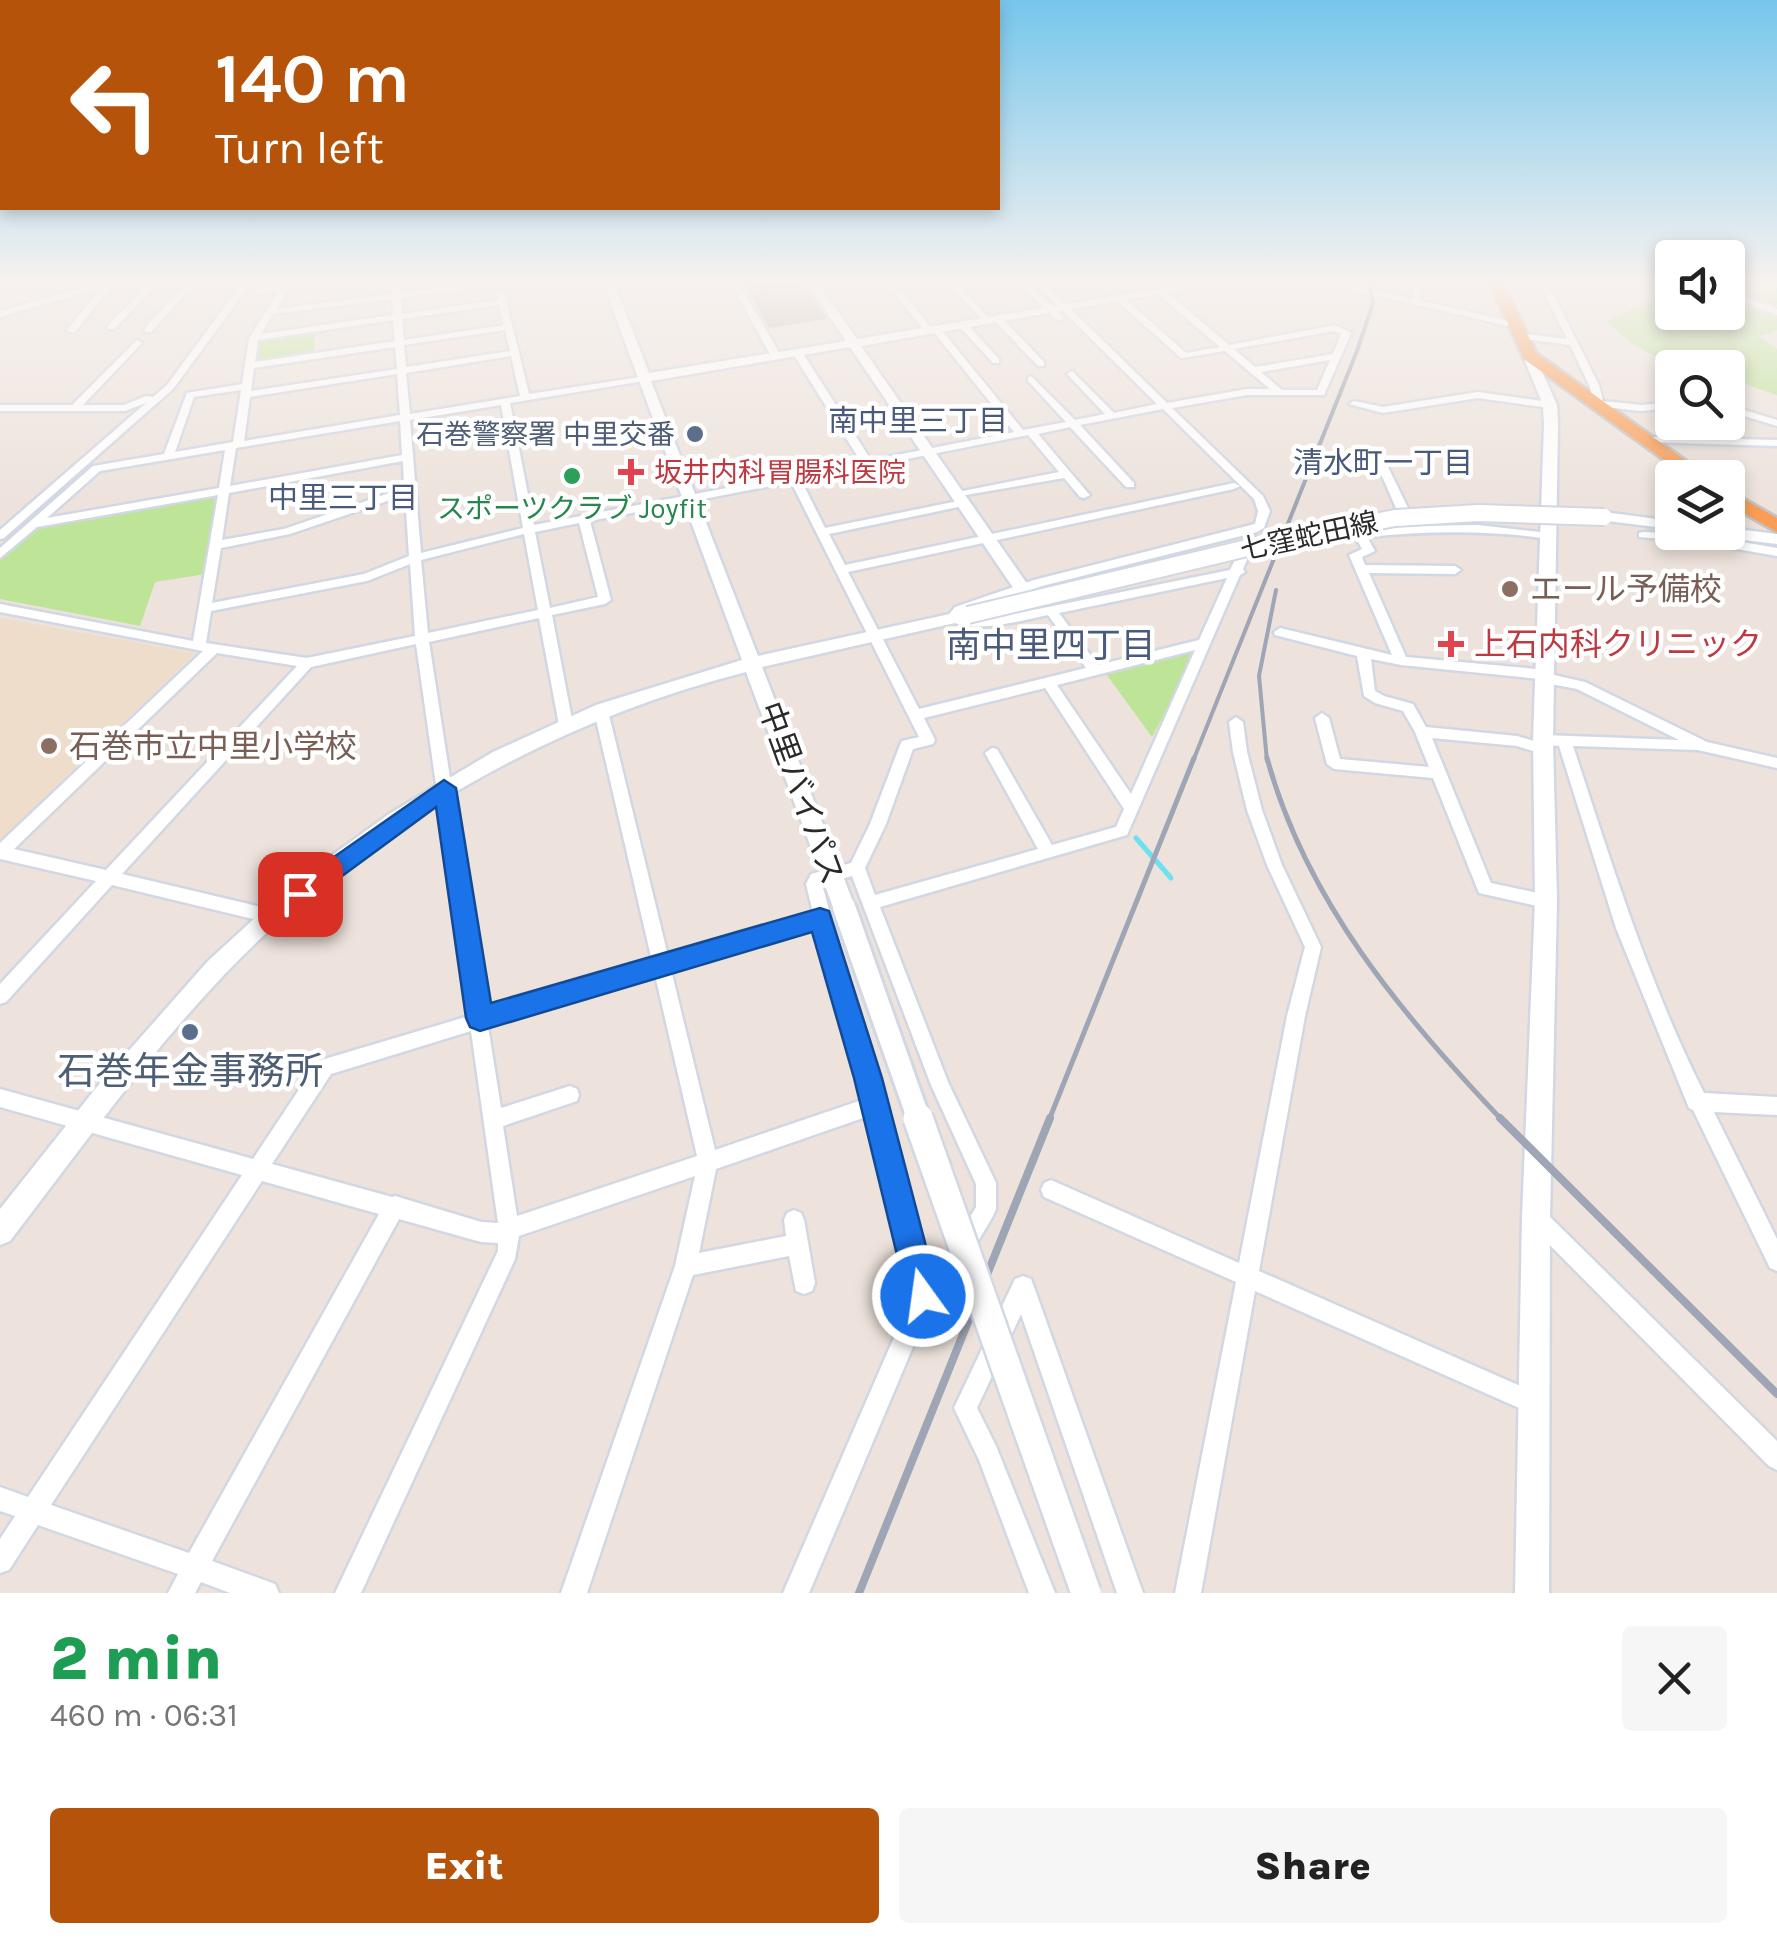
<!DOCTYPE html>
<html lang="en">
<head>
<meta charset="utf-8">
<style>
  :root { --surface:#fff; --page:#f6f6f6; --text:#222; --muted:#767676; --accent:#b45309 }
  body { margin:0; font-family:Karla,"Noto Sans JP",sans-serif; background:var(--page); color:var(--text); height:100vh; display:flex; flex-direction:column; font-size:38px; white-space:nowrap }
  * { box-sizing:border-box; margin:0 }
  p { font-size:32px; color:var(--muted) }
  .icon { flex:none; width:55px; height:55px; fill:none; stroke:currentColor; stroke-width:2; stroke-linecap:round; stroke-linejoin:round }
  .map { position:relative; height:1593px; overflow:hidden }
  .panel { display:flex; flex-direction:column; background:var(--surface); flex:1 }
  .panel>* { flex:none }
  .hud { position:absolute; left:0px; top:0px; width:1000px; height:210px; box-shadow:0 5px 15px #0003; background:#b45309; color:#fff; overflow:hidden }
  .tools { position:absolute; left:1655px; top:240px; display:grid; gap:20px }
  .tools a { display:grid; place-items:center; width:90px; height:90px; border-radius:10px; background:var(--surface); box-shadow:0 5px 15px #0003; font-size:50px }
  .pin { position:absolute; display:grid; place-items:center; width:85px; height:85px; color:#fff; margin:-42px; border-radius:20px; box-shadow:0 5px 15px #0006 }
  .me { position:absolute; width:110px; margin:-55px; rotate:346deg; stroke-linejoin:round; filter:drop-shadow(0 0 8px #0008) }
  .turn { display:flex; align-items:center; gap:35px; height:210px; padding:0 50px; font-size:45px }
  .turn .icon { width:130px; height:130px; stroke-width:2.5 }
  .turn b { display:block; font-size:70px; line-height:85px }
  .round { display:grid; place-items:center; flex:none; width:105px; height:105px; border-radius:10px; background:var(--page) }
  .overview { display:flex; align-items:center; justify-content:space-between; height:170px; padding:0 50px }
  h1 { font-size:60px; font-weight:800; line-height:75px; color:#1e9e55 }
  .button { display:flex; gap:20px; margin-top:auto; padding:20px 50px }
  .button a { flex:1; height:115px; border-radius:10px; background:var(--accent); color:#fff; font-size:40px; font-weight:800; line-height:115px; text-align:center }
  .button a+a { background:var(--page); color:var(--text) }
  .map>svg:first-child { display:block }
  .education { fill:#efddcb }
  .green { fill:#bde497 }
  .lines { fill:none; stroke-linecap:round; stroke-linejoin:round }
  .stream { stroke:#6ce2f1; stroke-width:5 }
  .building { fill:#c5bdb8 }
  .minor-casing { stroke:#d1d7e3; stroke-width:5 }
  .tertiary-casing { stroke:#d1d7e3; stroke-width:5 }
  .trunk-casing { stroke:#c3c3c3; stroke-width:5 }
  .minor { fill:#fff; fill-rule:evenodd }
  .tertiary { fill:#fff; fill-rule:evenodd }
  .trunk { fill:#fa9e57; fill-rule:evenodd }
  .rail-far2 { stroke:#9ea5b5; stroke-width:4 }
  .rail-far1 { stroke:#9ea5b5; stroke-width:5 }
  .rail { stroke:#9ea5b5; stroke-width:8 }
  .tertiary-bridge-far2-casing { stroke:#d1d7e3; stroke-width:20; stroke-linecap:butt }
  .tertiary-bridge-far1-casing { stroke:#d1d7e3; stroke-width:28; stroke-linecap:butt }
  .tertiary-bridge-casing { stroke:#d1d7e3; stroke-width:34; stroke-linecap:butt }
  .tertiary-bridge-far2 { stroke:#fff; stroke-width:16 }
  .tertiary-bridge-far1 { stroke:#fff; stroke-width:22 }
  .tertiary-bridge { stroke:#fff; stroke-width:29 }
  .route { fill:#1a73e8; stroke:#114b97; stroke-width:2.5 }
  .service-dot { fill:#5c6f8a; stroke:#fff; stroke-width:4 }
  .health-dot { fill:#e0444e; stroke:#fff; stroke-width:4 }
  .leisure-dot { fill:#2e9e5b; stroke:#fff; stroke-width:4 }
  .education-dot { fill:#8d6e63; stroke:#fff; stroke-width:4 }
  .labels { text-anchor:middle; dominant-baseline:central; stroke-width:9; stroke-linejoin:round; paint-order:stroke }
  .far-service-label { font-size:28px; fill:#4e5e75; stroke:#fff; text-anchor:end }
  .far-health-label { font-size:28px; fill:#be3a42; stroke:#fff; text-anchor:start }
  .far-leisure-label { font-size:28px; fill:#27864d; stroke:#fff }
  .far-street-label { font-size:28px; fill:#2a2a2a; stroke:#fff }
  .far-neighbourhood-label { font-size:30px; fill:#495a7c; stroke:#fff }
  .education-label { font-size:32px; fill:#785e54; stroke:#fff; text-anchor:start }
  .health-label { font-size:32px; fill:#be3a42; stroke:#fff; text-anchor:start }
  .street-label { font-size:32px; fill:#2a2a2a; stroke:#fff }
  .neighbourhood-label { font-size:35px; fill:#495a7c; stroke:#fff }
  .near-service-label { font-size:38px; fill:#4e5e75; stroke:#fff }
</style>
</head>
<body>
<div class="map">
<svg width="1777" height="1593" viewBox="0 0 1777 1593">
  <rect width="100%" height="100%" fill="#ede3dc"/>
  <path class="education" d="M0,618L196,653L0,840Z"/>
  <path class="green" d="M1668,280H1672V312H1728V280H1777V331L1759,336L1777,349V395L1728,378V368C1674,368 1647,359 1607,322C1627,309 1657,300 1670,287Z
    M315,330L314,355L253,364L257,339Z
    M218,493L206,574L155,582L140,626L0,599V561L39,525Z
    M1200,647L1152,737L1104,671Z"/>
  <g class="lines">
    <path class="stream" d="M1136,838L1171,878"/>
  </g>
  <path class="building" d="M742,280H801L827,319L769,328Z"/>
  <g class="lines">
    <g class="minor-casing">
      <path id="minor" d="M0,280H41L0,284Z
        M109,280H124L113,285L74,333L66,331L101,288L0,317V311Z
        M153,280H162L114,329H108V325Z
        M189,280H198L151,332H145V328Z
        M244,280H253L258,288L319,280H345L288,289L277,309L392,294L391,280H399L400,292L502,280V284L499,285L401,298L402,314L498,300V292H504L529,394L647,376L649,378L644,381L510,403L534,525L861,462L792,352L797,349L802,352L871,460L1014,432L933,331L926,333L884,280H893L932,329L939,327L1023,430L1066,422L1028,381V377L1031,376L1075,420L1105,414L1069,376L1067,374L1072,371L1114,413L1157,404L1032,280H1041L1167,403L1247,389H1270L1225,351L1181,358L1117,301V297H1123L1186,353L1220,347L1158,294V290H1164L1229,345L1335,325L1351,333L1324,395H1247L1172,408L1263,496L1270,511L1264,528L1257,532L1042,586L963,613L960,617L969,620L994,618L1230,570L1246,537H1254L1256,539L1243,569L1245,572L1240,575L1127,835L880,907L948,1082L996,1183V1209L993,1216L954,1282L931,1304L809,1593H783L912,1296L866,1117L716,1169L699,1253L786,1236L784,1220L787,1213L794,1210L801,1213L804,1220L815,1283L812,1291L804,1294L796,1291L789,1256L693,1275L587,1593H561L675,1266L695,1176L519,1236L515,1259L361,1593H335L498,1251V1243L481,1242L399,1219L212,1561L275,1584L279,1593H230L201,1582L195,1593H168L178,1574L38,1525L9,1570L0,1573V1539L15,1516L0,1511V1487L28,1497L242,1175L0,1107V1089L253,1159L318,1061L469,1016L416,644L311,667L122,874L270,909L276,911L278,916L276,921L270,923L112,885L6,1002L0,1004V984L96,881L0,859V843L203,651L0,612V604L193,641L218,495L37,527L0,558V548L93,466L164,454L187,393L242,384L249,338L279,291L256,294L249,286L173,389L4,538L0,539V530L146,403L125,411H0V405H72L137,340L142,343L140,345L83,405H124L146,396L153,397L167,385ZM392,299L393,315L261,334L273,314ZM499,305L504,325L404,340L402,319ZM393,320L395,341L255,362L258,340ZM505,330L510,351L406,367L404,345ZM1334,331L1341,334L1333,354L1255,367L1234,349ZM395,347L397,369L251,391L254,368ZM511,356L520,396L410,414L406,373ZM1330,360L1317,390H1282L1261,372ZM397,374L400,415L244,441L250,397ZM241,390L233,442L175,452L194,397ZM501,405L523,528L421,553L410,420ZM1163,409L1254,499L1258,511L1255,524L1034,580L955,607L946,618L948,621C981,633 1014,622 1048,615L1086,668L919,709L848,572L1234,489L1240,486L1234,483L845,565L829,534L963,506L969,503L963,500L825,528L801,480L1028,435L1059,472L958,492L952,495L954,497L1064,478L1080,497L1084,498L1090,495L1088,493L1038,434L1070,427L1126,487H1134V483L1080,425ZM400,421L402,455L230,486L236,448ZM225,450L219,488L47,518L100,471ZM403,461L404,488L284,529L222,540L229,493ZM791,482L919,737L902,741L900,745L870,824L851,863L811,874L806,884L813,913L668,956L608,711L606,708H596L594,711L652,961L486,1011L429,642L539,618L559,725L566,730L571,729L573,725L552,615L605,604L611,600L590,521ZM405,495L409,556L364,574L212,603L221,548L290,534ZM579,523L598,597L550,608L535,532ZM524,534L538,610L428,633L421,560ZM410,564L415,636L307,658L206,643L211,611L367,581ZM1227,578L1199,640L1098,665L1059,613ZM1195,650L1131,794L1057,685ZM217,653L297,666L106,870L14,849ZM1045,688L1124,809L1116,827L1052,845L997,749L992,748L985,753L1038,849L875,895L865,868L886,824L913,749L933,744L935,740L924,718ZM852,876L931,1085L976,1184V1207L940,1268L929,1277L883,1109L884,1105L880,1098L822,884ZM817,926L862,1100L715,1150L671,970ZM655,975L697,1156L517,1216L503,1126L577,1101L579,1095L577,1089L570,1086L501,1108L488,1026ZM471,1031L498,1223L481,1222L395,1196L392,1197L272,1164L331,1074ZM262,1181L379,1214L189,1553L51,1505Z
        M729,280H737L781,356L779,358L771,356Z
        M985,280H1005L962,289L990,319L991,321L987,324L952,288Z
        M1015,280H1024L1063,316V320H1057Z
        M1390,280H1405L1419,284L1421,305L1414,303L1412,287Z
        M1538,280H1546L1599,385L1603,401L1641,405L1672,402V408L1641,411L1595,406L1589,385L1570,345L1516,338V334L1519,333L1567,339Z
        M1621,280H1630V281L1626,284Z
        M1728,290L1777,309V315L1728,296Z
        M995,317H1001L1044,362V366H1038L995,321Z
        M960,323H966L999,359V363H993L960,327Z
        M1478,392L1550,402L1555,405L1550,408L1478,398L1383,413L1349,404L1354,401L1383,407Z
        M1728,405L1777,420V426L1728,411Z
        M1651,437L1777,440V446L1647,442V438Z
        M1383,464L1388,467L1408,508L1411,526L1478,525L1549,533L1555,536L1549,539C1488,530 1428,531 1367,537L1375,551L1362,557L1365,565L1455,566L1461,570L1455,574L1369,573L1406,657L1547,670L1554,675L1585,682L1707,742L1777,758V768L1698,750L1573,746C1612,864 1648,982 1704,1093L1777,1097V1115L1714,1112L1777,1239V1271L1770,1268L1693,1110L1689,1108L1616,928L1559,746L1548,745L1550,749L1548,753L1543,754L1517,746L1432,738L1491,883L1552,896L1554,901L1552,906L1546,908L1479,893L1433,778L1334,769L1327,764L1315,718L1322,713L1329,718L1340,759L1429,767L1415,732L1403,711L1375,703L1364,696L1357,656L1275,635L1274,632L1280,628L1392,655L1349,555L1362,549L1354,534L1356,532L1400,527L1396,508L1378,467ZM1371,659L1401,665L1540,679L1546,683L1577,689L1679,740L1543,735L1538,736L1537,742L1517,736L1426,727L1413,704L1384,696L1375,691Z
        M1643,532L1696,534L1777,548V556L1696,542L1639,537V533Z
        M1236,717L1243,722L1247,752L1262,810L1282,865L1321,947L1305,1016L1259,1271L1543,1396L1546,1404L1543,1412L1535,1415L1255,1291L1201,1593H1175L1236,1282L1044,1197L1041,1190L1044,1183L1051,1180L1239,1263L1287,1016L1305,947L1267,865L1247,810L1233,752L1229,722Z
        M1536,1207L1543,1210L1777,1441V1470L1769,1466L1529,1224L1526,1217L1529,1210Z
        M1023,1276L1031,1279L1034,1287L1143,1593H1117L1021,1314L977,1408L996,1446L1055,1593H1029L979,1460L954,1408L1015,1279Z"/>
    </g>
    <g class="tertiary-casing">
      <path id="tertiary" d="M602,280H613L649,373L846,341L805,280H816L857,339L1211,280H1238L861,346L1030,588L1022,593L1016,592L850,347L651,381L758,656L968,610L976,615L968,620L762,667L855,907L852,913L844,916L836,913L833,907L746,672C549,722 364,828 223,976C145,1058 79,1151 10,1241L0,1245V1209L96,1088L208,961L291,885L389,814L493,752L596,705L742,660Z
        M1306,280H1329L1519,323L1513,327Z
        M1529,352L1535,356L1557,405L1558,425L1553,740L1557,901L1550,1217L1549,1593H1515L1522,1217L1535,901L1533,740L1544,425L1543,405L1523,356Z
        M1604,512L1672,521V529L1599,520V514Z
        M1728,528L1777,534V544L1718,537L1711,532H1728Z"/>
    </g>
    <g class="trunk-casing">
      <path id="trunk" d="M1488,280H1502L1536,353L1710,478H1689L1524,359Z
        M1728,490L1777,518V532L1728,504Z"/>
    </g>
    <use href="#minor" class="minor"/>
    <use href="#tertiary" class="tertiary"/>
    <use href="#trunk" class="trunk"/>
    <path class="rail-far2" d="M1193,761L1357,351L1373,303L1369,280
      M1267,761L1259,676L1276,590"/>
    <path class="rail-far1" d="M1267,758C1306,901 1402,1015 1502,1120
      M1049,1120L1194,758"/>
    <path class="rail" d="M1500,1118L1777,1394
      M859,1593L1050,1118"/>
    <g class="tertiary-bridge-far2-casing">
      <path id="tertiary-bridge-far2" d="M968,615L1276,541L1395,518L1479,513L1604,517"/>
    </g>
    <g class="tertiary-bridge-far1-casing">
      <path id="tertiary-bridge-far1" d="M844,907L919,1120"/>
    </g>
    <g class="tertiary-bridge-casing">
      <path id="tertiary-bridge" d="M918,1118L1086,1593"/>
    </g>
    <use href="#tertiary-bridge-far2" class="tertiary-bridge-far2"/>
    <use href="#tertiary-bridge-far1" class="tertiary-bridge-far1"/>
    <use href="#tertiary-bridge" class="tertiary-bridge"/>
  </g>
  <linearGradient id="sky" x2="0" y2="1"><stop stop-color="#76c6ec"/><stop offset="0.56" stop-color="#f7f2ef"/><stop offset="1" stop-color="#f7f2ef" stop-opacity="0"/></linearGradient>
  <rect width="1777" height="503" fill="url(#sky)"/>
  <path class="route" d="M444,780L456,788L491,1003L820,908L829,911L882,1078L939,1296L935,1307L923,1312L912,1307L907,1296L854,1078L812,932L480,1031L470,1027L466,1018L436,807L308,901H291L287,894L291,887Z"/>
  <g class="service-dot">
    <circle cx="695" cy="434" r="10"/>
    <circle cx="190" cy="1032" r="10"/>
  </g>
  <g class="health-dot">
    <path d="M626 457h10v10h10v10h-10v10h-10v-10h-10v-10h10z"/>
    <path d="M1446 629h10v10h10v10h-10v10h-10v-10h-10v-10h10z"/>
  </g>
  <circle class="leisure-dot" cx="572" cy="476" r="10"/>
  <g class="education-dot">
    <circle cx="1510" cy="589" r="10"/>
    <circle cx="49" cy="746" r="10"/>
  </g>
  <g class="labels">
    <g class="far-service-label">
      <text x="675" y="434">石巻警察署 中里交番</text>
    </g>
    <g class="far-health-label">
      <text x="654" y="472">坂井内科胃腸科医院</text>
    </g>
    <g class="far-leisure-label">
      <text x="572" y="508">スポーツクラブ Joyfit</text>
    </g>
    <g class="far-street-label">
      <text transform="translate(1309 536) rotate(-12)">七窪蛇田線</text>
    </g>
    <g class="far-neighbourhood-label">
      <text x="918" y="421">南中里三丁目</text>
      <text x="1383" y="463">清水町一丁目</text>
      <text x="343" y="498">中里三丁目</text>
    </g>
    <g class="education-label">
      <text x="1530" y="589">エール予備校</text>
      <text x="69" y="746">石巻市立中里小学校</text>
    </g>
    <g class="health-label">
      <text x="1474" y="644">上石内科クリニック</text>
    </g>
    <g class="street-label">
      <text transform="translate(801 793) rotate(70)">中里バイパス</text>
    </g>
    <g class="neighbourhood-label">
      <text x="1051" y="645">南中里四丁目</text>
    </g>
    <g class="near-service-label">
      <text x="190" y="1071">石巻年金事務所</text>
    </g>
  </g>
</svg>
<div class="tools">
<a><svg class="icon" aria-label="sound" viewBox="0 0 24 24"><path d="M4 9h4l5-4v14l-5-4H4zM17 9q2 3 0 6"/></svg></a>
<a><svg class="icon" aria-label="search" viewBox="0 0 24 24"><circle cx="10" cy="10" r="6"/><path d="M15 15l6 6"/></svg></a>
<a><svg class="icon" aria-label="layers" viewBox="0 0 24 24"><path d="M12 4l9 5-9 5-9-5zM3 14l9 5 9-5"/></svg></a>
</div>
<div class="pin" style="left:300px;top:894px;background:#d93025"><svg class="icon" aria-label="arrive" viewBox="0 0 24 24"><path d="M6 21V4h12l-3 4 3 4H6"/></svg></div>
<svg class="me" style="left:923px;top:1296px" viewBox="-20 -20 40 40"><circle r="17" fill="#1a73e8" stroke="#fff" stroke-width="3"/><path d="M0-11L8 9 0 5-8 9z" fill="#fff"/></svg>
<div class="hud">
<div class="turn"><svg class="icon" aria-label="left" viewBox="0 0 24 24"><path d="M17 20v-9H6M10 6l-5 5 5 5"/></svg><div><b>140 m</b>Turn left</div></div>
</div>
</div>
<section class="panel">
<div class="overview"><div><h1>2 min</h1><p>460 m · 06:31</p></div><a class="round"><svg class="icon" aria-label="close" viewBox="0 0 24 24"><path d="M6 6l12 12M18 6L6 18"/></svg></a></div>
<div class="button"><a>Exit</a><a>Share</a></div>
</section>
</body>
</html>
